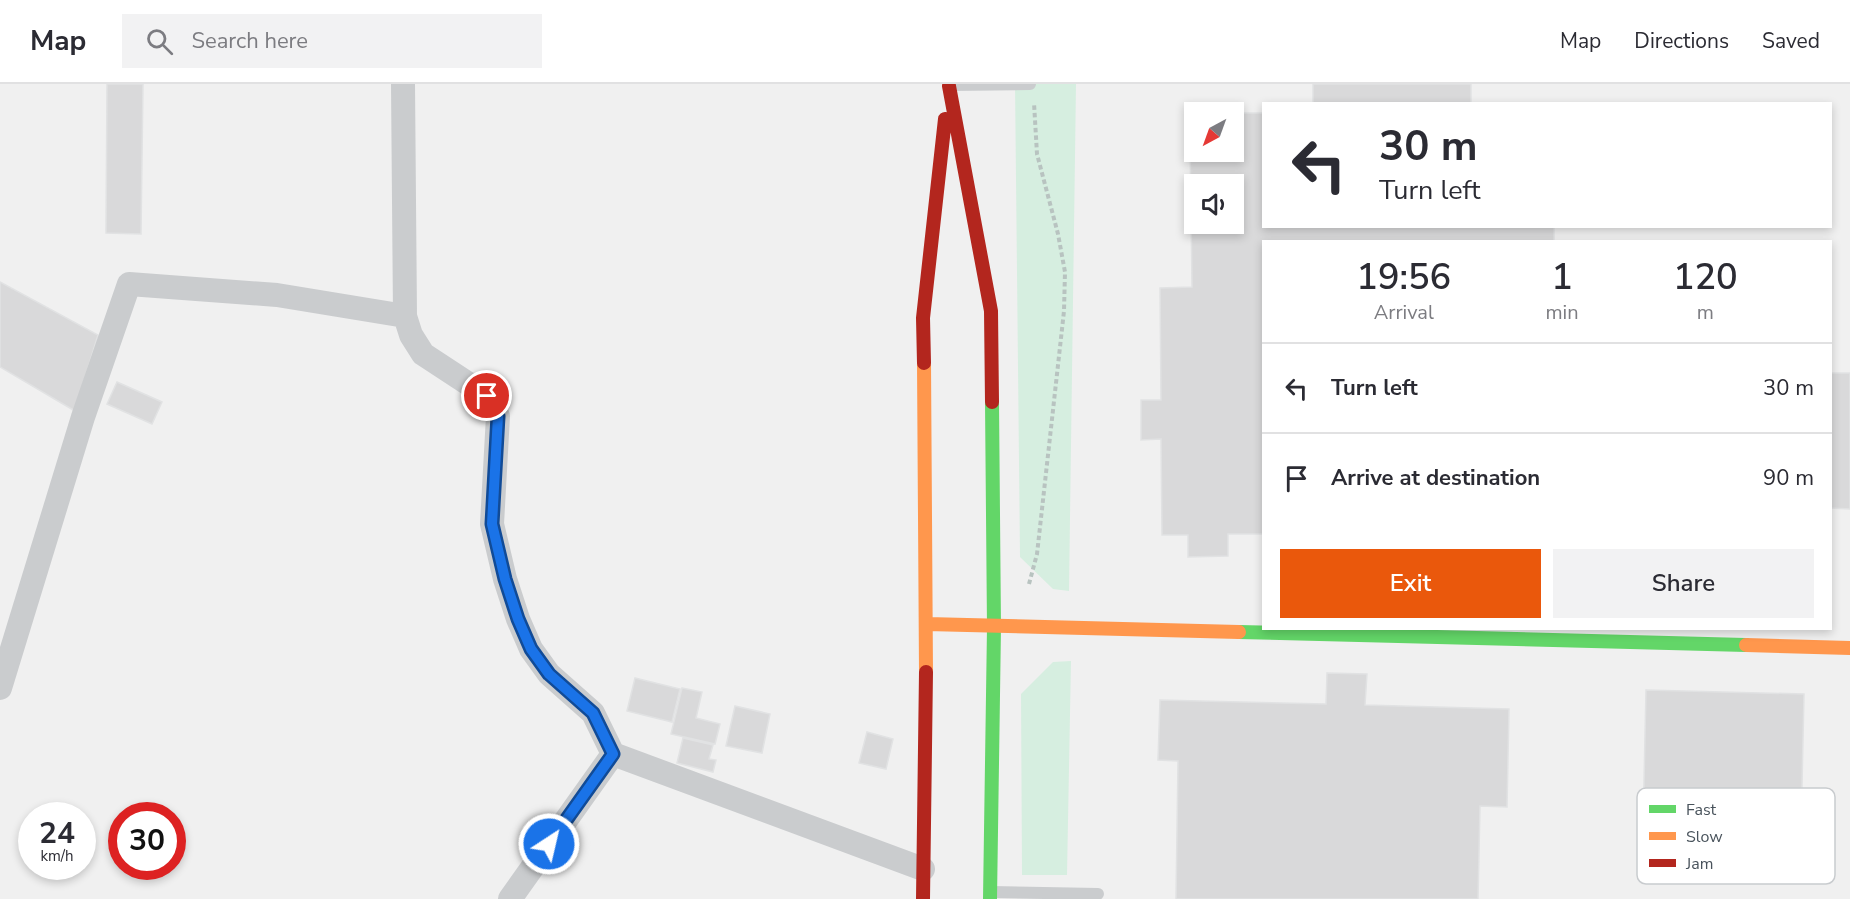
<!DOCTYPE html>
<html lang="en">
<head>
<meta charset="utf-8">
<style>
  :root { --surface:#fff; --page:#f2f2f3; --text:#2b2b33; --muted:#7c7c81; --line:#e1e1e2; --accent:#ea580c }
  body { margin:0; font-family:"Nunito Sans",sans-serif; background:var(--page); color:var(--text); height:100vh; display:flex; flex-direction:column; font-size:22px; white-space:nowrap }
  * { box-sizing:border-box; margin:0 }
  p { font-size:20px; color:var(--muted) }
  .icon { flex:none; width:33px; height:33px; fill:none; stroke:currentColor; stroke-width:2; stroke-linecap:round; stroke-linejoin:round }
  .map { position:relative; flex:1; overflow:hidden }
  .panel { position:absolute; left:1262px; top:156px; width:570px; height:390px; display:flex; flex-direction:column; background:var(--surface); border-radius:0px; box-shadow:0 3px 9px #0003 }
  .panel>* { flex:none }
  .banner { position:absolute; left:1262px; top:18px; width:570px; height:126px; border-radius:0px; box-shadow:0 3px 9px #0003; background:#fff; color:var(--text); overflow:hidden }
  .needle { width:39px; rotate:221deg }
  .buttons { position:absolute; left:1184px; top:18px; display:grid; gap:12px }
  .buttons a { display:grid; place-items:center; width:60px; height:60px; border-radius:0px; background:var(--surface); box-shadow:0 3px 9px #0003; font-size:30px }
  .speed { position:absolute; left:18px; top:718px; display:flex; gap:12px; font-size:30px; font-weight:700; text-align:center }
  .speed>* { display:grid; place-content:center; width:78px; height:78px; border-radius:50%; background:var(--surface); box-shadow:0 3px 9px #0003; line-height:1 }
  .speed small { font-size:15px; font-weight:400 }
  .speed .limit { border:9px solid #d22; background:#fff; color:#111 }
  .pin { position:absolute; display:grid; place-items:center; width:51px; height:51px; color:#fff; margin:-26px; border:3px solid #fff; border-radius:50%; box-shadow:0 2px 6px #0007 }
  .me { position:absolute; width:66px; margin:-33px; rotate:35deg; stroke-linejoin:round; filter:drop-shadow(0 0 4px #0008) }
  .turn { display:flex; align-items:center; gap:21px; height:126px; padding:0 18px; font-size:27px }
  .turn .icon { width:78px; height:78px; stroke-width:2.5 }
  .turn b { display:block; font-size:42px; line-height:51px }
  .eta { display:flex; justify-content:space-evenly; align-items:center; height:102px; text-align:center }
  .eta b { font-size:36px; font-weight:600; line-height:42px }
  .button { display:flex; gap:12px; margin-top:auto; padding:12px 18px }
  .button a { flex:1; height:69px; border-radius:0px; background:var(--accent); color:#fff; font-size:24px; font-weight:600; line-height:69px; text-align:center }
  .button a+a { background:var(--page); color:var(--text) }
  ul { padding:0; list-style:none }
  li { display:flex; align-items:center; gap:18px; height:90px; padding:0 18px; border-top:2px solid var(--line) }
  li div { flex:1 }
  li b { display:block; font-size:22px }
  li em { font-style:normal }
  header { display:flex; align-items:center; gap:36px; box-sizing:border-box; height:84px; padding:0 30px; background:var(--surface); border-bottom:2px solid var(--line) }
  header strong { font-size:28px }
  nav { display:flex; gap:33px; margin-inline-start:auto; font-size:21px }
  .search { width:420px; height:54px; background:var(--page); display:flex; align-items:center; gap:15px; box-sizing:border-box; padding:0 21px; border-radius:0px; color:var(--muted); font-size:22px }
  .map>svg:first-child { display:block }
  .green { fill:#d6eee0 }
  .building { fill:#d9d9da; stroke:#e1e2e3; stroke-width:1.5; fill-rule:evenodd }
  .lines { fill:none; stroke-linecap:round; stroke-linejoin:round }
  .path { stroke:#b8c3c0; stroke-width:4; stroke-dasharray:4.5 3; stroke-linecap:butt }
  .lane { stroke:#caccce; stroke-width:12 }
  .street { stroke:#caccce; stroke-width:24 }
  .fast { stroke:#63d668; stroke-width:14 }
  .slow { stroke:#ff974d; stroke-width:14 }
  .jam { stroke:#b3261e; stroke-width:14 }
  .route-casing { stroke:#114b97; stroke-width:15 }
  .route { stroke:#1a73e8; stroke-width:10 }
  .key { fill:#fff; stroke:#c8cbce; stroke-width:1.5 }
  .key-label { font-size:16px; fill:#48525b }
</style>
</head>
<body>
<header>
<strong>Map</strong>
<div class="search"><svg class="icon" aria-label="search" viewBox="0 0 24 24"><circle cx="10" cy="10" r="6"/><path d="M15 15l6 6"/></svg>Search here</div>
<nav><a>Map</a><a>Directions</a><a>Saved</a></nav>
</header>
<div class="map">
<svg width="1850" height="815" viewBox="0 0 1850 815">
  <rect width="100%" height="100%" fill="#f0f0f0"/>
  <path class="green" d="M1015,0H1076L1069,507L1053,505L1020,473Z
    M1071,577L1067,791H1022L1021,610L1053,578Z"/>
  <path class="building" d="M107,0H143L141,150L106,149Z
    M1313,0H1471V20H1313Z
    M1233,29H1263V142H1554V158H1263V450H1228V472L1188,473V451H1162L1161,355L1141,356V316H1161L1160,204L1192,203L1190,54H1194V68H1233ZM1194,100H1233V140H1194Z
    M0,198L98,251L75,327L0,283Z
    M1830,289H1850V425L1830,424Z
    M117,298L162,318L152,340L107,320Z
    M1327,589L1367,590L1365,621L1509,625L1507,723L1480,722L1478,815H1176L1178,677L1158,676L1160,616L1326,620Z
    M635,594L680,605L672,638L627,627Z
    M682,604L702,608L696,634L720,640L715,660L671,650Z
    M1646,606L1804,610L1801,747L1643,743Z
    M735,622L770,630L762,669L726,662Z
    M867,648L893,655L886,685L859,679Z
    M683,654L713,661L709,675L716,676L713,688L677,679Z"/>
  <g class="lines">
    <path class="path" d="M1029,500L1037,470L1064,227L1065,188L1058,150L1037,70L1034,19"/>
    <path class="lane" d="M950,1L1030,0
      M991,808L1098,810"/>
    <path class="street" d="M403,0L405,232L411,251L423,270L487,312L498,332L492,440L505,495L518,535L531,565L549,590L593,629L613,670L510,815
      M0,604L83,333L129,200L277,211L405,232
      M613,670L923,785"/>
    <path class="fast" d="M1239,548L1746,561
      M990,815L994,543L992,318"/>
    <path class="slow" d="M924,279L926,588
      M927,540L1239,548
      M1746,561L1850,564"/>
    <path class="jam" d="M949,2L991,227L992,318
      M924,279L923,234L945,35
      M923,815L926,588"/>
  </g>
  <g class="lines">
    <g class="route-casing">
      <path id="route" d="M487,312L498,332L492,440L505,495L518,535L531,565L549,590L593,629L613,670L549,760"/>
    </g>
    <use href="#route" class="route"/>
  </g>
  <rect x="1637" y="704" width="198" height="96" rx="9" class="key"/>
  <rect x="1649" y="721" width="27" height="8" fill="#63d668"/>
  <rect x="1649" y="748" width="27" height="8" fill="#ff974d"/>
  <rect x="1649" y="775" width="27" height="8" fill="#b3261e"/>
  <g class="key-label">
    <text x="1686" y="731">Fast</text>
    <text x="1686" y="758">Slow</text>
    <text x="1686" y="785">Jam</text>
  </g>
</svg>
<div class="buttons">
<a><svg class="needle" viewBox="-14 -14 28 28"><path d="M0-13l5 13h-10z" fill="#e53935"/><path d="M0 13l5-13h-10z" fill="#7c7c81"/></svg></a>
<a><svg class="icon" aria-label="sound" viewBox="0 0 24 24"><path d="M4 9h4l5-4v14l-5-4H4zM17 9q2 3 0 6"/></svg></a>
</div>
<div class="speed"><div>24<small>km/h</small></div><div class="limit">30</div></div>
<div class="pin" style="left:487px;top:312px;background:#d93025"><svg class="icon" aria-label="arrive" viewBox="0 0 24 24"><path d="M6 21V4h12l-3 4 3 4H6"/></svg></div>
<svg class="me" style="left:549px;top:760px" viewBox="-20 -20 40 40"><circle r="17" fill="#1a73e8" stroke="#fff" stroke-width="3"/><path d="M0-11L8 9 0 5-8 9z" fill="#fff"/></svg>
<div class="banner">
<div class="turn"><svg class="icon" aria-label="left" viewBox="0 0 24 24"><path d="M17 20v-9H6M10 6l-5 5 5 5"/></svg><div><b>30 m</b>Turn left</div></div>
</div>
<section class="panel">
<div class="eta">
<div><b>19:56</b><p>Arrival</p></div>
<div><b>1</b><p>min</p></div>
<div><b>120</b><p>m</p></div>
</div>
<ul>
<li><svg class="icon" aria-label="left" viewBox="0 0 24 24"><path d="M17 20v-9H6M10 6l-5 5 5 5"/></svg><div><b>Turn left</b></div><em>30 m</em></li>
<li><svg class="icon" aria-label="arrive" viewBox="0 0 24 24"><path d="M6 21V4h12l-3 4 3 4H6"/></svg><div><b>Arrive at destination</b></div><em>90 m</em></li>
</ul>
<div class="button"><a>Exit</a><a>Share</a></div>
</section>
</div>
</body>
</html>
